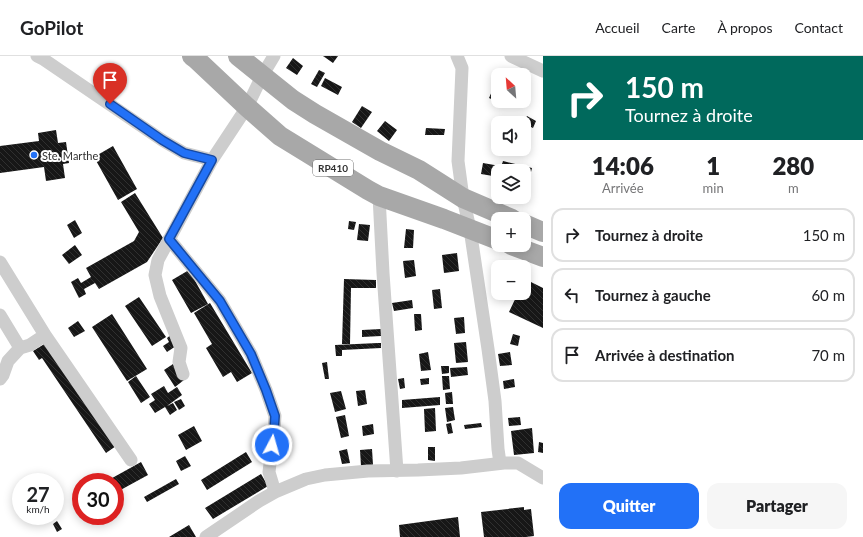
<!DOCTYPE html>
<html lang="fr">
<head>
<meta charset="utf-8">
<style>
  :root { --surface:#fff; --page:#f6f6f6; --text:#202124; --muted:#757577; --line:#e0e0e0; --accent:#2271f7 }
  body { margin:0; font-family:Lato,sans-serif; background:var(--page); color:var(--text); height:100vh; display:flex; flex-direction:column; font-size:15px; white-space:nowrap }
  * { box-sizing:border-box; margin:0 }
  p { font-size:13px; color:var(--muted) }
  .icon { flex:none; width:22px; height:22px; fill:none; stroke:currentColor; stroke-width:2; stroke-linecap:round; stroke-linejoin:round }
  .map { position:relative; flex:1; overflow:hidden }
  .sheet { display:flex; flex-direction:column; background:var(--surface); width:320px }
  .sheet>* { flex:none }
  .top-card { background:#00695c; color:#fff; overflow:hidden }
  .needle { width:26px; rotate:334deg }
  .buttons { position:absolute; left:491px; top:12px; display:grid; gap:8px }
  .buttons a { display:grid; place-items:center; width:40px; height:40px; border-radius:8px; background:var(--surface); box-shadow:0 2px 10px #0003; font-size:20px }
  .speed { position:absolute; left:12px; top:417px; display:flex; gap:8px; font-size:20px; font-weight:700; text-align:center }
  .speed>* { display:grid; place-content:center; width:52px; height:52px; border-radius:50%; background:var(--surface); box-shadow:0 2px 10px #0003; line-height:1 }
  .speed small { font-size:10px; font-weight:400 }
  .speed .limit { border:6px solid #d22; background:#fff; color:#111 }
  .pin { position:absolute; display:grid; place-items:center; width:34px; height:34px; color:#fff; margin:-41px -17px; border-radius:50% 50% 50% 0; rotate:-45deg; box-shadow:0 0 4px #0007 }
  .pin .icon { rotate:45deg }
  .me { position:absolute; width:44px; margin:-22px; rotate:6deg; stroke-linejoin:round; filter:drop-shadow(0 0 3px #0008) }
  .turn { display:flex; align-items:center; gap:14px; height:84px; padding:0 16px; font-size:18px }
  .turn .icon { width:52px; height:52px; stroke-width:2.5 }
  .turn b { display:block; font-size:28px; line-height:34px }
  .eta { display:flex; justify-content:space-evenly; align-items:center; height:68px; text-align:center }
  .eta b { font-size:24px; font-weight:800; line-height:28px }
  .cta { display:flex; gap:8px; margin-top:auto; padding:8px 16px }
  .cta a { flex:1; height:46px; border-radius:12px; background:var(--accent); color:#fff; font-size:16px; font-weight:800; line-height:46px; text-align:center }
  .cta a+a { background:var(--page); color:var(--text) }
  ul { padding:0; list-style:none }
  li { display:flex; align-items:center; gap:12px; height:54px; margin:0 8px 6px; padding:0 8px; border:2px solid var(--line); border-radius:12px }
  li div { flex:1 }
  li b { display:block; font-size:15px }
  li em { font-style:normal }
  header { display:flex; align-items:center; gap:24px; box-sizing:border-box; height:56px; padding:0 20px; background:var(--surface); border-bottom:1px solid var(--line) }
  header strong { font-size:19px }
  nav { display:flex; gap:22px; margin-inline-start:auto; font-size:14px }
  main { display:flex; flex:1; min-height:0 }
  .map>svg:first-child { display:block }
  .building { fill:url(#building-back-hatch) }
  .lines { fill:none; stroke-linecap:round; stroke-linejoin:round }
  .minor { stroke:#cdcdcd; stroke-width:13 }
  .primary { stroke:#a8a8a8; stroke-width:20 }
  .route-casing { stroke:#1649a1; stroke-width:10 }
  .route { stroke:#2271f7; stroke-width:7 }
  .poi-dot { fill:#2271f7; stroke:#fff; stroke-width:1.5 }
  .labels { text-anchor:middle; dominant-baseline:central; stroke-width:4; stroke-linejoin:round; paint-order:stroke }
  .shield { fill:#fff; stroke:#6e6e6e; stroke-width:1 }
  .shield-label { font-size:10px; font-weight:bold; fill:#303030 }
  .poi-label { font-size:11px; fill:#303030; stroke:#fff; text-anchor:start }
</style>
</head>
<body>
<header>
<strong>GoPilot</strong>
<nav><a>Accueil</a><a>Carte</a><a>À propos</a><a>Contact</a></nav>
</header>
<main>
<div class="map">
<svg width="543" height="481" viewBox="0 0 543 481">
  <defs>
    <pattern id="building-back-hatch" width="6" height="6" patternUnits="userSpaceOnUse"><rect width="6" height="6" fill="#171717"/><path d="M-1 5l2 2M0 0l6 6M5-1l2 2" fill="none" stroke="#303030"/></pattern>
  </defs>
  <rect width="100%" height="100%" fill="#fff"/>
  <path class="building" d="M323,0H338L333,7Z
    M293,2L303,10L297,19L286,12Z
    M319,14L325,17L317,31L311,28Z
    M325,22L342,31L338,39L321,30Z
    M493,33L498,35V46L489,42Z
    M362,50L372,56L361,72L352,66Z
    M527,60L536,65L533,72L523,67Z
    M385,65L397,74L389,85L377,75Z
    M426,72L445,73L444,79H425Z
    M56,74L58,87L66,86L69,107L63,108L65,122L46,125L44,111L0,117V90L39,85L38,77Z
    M524,89L526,90L525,99L507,96L508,93H524Z
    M113,90L137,133L118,144L94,101Z
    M503,105L532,112L528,128L524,126V115H515L501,111Z
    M483,107L500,110L499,114L494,113L493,120L481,118Z
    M135,137L163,182L147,206L99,233L95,227L84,233L86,238L79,242L71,226L78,222L81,227L91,221L86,212L134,185L139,176L121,146Z
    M75,164L82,177L74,182L67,169Z
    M349,165L356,166L354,174L348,173Z
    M359,168L370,169L368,185L357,184Z
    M406,173L414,174L413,192H404Z
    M75,189L82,199L69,208L62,199Z
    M457,197L459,215L444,217L442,199Z
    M414,204L416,220L405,222L403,205Z
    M189,214L208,248L191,257L172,224Z
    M344,223L376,224V232H351L350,288H342Z
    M529,225L543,232V272L509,256L518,237H524V235Z
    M440,233L442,252L434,253L432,234Z
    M139,241L166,281L152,290L125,250Z
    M412,244L413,252L394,255L392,247Z
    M210,247L252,317L237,326L231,316L223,321L206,292L212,288L194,257Z
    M112,258L147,313L127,325L92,271Z
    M414,258H421L422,274L415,275Z
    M464,261L465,277L456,278L454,262Z
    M78,265L85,275L74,281L68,272Z
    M381,273V280L362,281V274Z
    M172,278L179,288L167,296L163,290L169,286L167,282Z
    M513,278L520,280L518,290L510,288Z
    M466,286L468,306L456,307L454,287Z
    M46,287L116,390L106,397L42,302L39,304L33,295Z
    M378,287H381V292L342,294V300H336L335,289Z
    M428,296L431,314L421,315L419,298Z
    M510,296L512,309L500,310L498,298Z
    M327,306L329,323H325L322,307Z
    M173,308L184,324L175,331L164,314Z
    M441,310H449V317L442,318Z
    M467,311L468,319L451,321L450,312Z
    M136,320L150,341L141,347L128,326Z
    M442,320H449L450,333L443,334Z
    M404,322L405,332L400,333L398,323Z
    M429,322V328L421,329L420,323Z
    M514,323L515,331L504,333L503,325Z
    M164,330L168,337L177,331L182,339L167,350L173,347L177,354L170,359L165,351L155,357L149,348L155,344L151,338Z
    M365,334L367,348L358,350L356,335Z
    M341,335L346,353L335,356L330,337Z
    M452,336L453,348H446L445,337Z
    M440,341V349L402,352V344Z
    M181,343L185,350L179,354L174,346Z
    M453,351L455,364L447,366L445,352Z
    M435,352L436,375L425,376L424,353Z
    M345,359L349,380L341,382L336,361Z
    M520,361L521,369L509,370L508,362Z
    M451,367L453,377L448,378L446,368Z
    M481,367L482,371L465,373L464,369Z
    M373,368L374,378L363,380L362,370Z
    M194,370L202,385L186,394L178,379Z
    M532,372L534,397L514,399L511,375Z
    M539,386L543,387V397L538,396Z
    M428,391H435V405L428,404Z
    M347,393L350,407L342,408L339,395Z
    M372,393L373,409L361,410L360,394Z
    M246,396L252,406L207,434L201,424Z
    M185,400L191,410L181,415L176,405Z
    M141,406L148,419L115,437V426H105Z
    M261,418L268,430L213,463L205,452Z
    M176,423L179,428L147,446L144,441Z
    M524,451V454L531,453L534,480L526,481H484L481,456Z
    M458,461L460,481H400L399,469Z
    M57,465L62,473L57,476L53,468Z
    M189,469L196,481H169Z"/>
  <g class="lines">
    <path class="minor" d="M37,0L43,3L162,84L184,97L212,104
      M457,0L462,12L458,105L463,142L470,173L488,293L495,345L498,393L500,407
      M511,0L543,15
      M379,140L383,217L397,415
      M169,183L220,245L251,298L266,334L275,360L274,375L269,416L275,436
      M0,206L45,279
      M0,259L20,292
      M183,318L179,306L181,292L160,240L155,219L158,204L212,104L247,51L262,20L274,0
      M0,323L3,319L8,305L20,292L30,289L45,279L131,404
      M206,481L259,445L275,436L306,423L325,419L368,415L418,414L461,412L504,407H518L543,422"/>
    <path class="primary" d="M192,0L196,3L247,51L280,80L368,134L379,140L444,163L498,184
      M238,0L293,44L315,58L380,95L419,114L463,142L512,163
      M524,168L543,176
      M511,189L543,201"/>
  </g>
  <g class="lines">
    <g class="route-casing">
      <path id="route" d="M110,48L162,84L184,97L212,104L169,183L220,245L251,298L266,334L275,360L274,375L272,389"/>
    </g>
    <use href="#route" class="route"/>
  </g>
  <circle class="poi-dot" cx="34" cy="99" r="4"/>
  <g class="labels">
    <rect class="shield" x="313" y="104" width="40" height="16" rx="3"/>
    <g class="shield-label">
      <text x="333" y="112">RP410</text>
    </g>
    <g class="poi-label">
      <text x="42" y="99">Ste. Marthe</text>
    </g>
  </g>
</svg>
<div class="buttons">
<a><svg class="needle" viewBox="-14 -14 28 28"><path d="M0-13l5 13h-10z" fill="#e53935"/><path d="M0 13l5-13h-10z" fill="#757577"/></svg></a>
<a><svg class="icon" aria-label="sound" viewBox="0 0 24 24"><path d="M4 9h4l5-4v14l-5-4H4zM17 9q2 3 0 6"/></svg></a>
<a><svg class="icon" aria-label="layers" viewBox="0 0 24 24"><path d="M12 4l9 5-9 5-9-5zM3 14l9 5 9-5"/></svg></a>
<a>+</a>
<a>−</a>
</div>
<div class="speed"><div>27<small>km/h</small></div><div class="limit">30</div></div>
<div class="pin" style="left:110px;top:48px;background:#d93025"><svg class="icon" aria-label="arrive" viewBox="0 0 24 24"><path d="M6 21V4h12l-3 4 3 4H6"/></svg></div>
<svg class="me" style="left:272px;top:389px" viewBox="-20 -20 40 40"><circle r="17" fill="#2271f7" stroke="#fff" stroke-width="3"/><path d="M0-11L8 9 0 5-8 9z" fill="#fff"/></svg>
</div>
<section class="sheet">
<div class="top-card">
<div class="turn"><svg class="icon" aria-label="right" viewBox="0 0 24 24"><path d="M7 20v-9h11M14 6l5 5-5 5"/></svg><div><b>150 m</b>Tournez à droite</div></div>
</div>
<div class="eta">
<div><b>14:06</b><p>Arrivée</p></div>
<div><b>1</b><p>min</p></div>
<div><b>280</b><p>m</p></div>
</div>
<ul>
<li><svg class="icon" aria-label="right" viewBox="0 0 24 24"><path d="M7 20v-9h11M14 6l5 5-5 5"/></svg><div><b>Tournez à droite</b></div><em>150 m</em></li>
<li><svg class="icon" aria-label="left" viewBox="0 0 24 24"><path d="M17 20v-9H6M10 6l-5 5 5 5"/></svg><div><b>Tournez à gauche</b></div><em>60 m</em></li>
<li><svg class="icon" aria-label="arrive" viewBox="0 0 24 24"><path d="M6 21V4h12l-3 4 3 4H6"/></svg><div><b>Arrivée à destination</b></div><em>70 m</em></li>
</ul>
<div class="cta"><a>Quitter</a><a>Partager</a></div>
</section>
</main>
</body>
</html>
